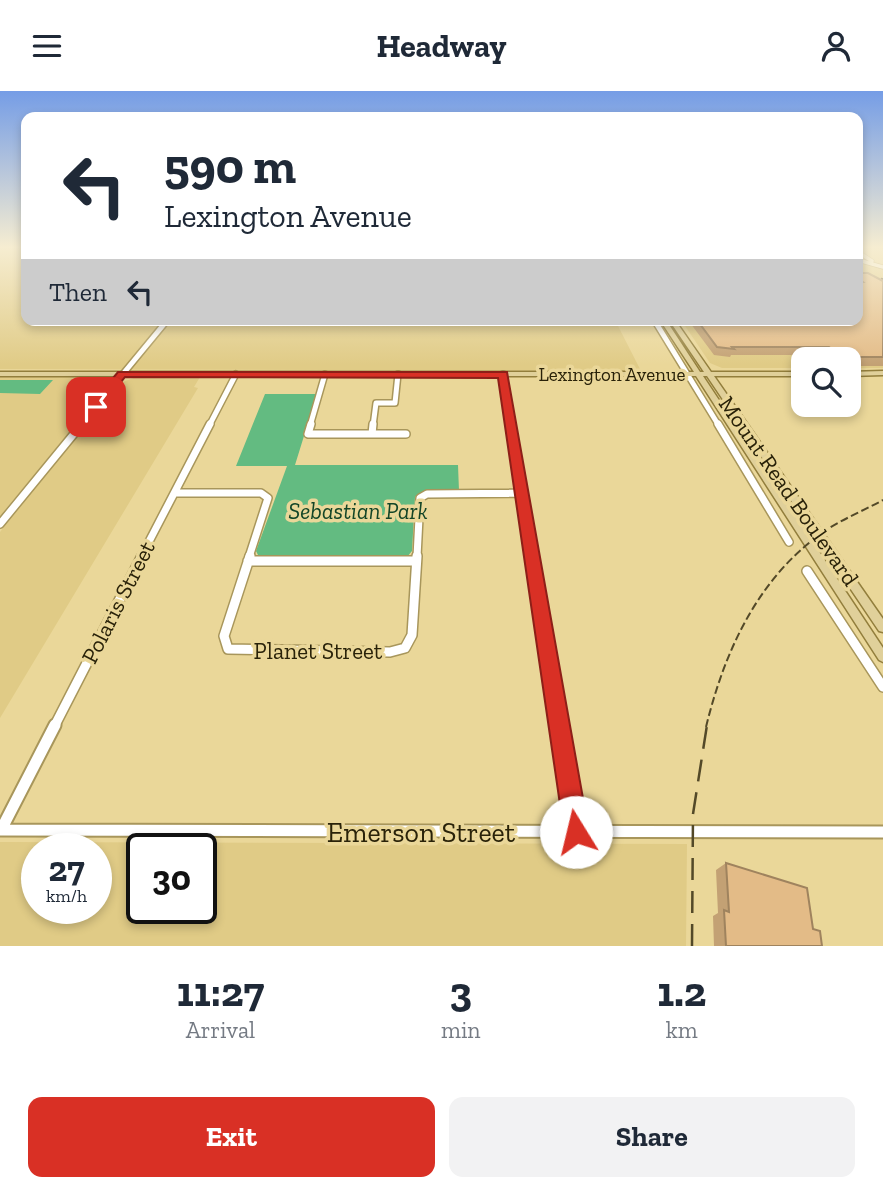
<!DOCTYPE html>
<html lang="en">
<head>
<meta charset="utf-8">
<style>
  :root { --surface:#fff; --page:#f2f2f3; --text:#1f2937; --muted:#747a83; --accent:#d93025 }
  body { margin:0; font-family:"Zilla Slab",serif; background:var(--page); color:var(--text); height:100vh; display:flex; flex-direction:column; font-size:26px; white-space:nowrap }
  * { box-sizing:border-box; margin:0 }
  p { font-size:23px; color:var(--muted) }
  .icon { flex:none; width:38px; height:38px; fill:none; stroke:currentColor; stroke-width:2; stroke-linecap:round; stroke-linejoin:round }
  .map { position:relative; height:855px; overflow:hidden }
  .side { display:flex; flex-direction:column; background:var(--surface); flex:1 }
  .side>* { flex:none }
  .hud { position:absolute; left:21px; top:21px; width:842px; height:214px; border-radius:14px; box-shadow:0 4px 10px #0003; background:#fff; color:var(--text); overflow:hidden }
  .tools { position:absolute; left:791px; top:256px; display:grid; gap:14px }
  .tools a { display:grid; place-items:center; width:70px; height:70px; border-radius:14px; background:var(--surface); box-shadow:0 4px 10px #0003; font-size:35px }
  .speed { position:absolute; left:21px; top:742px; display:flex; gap:14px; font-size:35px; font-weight:700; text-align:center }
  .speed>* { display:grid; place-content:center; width:91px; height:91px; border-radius:50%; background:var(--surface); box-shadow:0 4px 10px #0003; line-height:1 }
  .speed small { font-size:18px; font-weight:400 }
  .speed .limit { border:4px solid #111; border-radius:10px; background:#fff; color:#111 }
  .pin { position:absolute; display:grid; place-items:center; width:60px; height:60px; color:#fff; margin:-30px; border-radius:14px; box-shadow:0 4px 10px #0006 }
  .me { position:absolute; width:77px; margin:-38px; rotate:351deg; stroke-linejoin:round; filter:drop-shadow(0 0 5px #0008) }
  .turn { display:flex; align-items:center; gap:24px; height:147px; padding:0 28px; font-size:32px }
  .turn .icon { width:91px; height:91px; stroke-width:2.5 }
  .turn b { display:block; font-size:49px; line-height:60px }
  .then { display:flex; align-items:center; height:66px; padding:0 28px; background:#0003; gap:14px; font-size:26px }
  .eta { display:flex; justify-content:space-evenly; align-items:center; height:119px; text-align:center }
  .eta b { font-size:42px; font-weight:700; line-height:49px }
  .button { display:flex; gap:14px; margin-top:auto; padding:14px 28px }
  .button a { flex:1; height:80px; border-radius:14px; background:var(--accent); color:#fff; font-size:28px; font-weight:700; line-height:80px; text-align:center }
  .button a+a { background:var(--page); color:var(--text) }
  header { display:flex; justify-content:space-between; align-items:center; height:91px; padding:0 28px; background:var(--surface); font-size:32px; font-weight:700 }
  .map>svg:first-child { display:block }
  .built { fill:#e0cb86; fill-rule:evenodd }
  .green { fill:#63bb81 }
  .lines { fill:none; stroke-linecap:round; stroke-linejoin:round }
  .minor-far4-casing { stroke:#a8965b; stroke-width:5 }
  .minor-far3-casing { stroke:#a8965b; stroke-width:8 }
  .minor-far2-casing { stroke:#a8965b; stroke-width:10 }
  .minor-far1-casing { stroke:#a8965b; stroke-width:12 }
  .minor-casing { stroke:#a8965b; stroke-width:15 }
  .major-casing { stroke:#927e3c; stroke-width:3 }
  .minor-far4 { stroke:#fff; stroke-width:3.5 }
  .minor-far3 { stroke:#fff; stroke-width:5 }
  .minor-far2 { stroke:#fff; stroke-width:7 }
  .minor-far1 { stroke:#fff; stroke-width:9 }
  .minor { stroke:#fff; stroke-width:11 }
  .major { fill:#e0d09a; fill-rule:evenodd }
  .rail-far1 { stroke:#534928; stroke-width:2; stroke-dasharray:8 3.5; stroke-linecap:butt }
  .rail { stroke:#534928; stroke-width:2.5; stroke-dasharray:22 11; stroke-linecap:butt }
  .wall { fill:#c3a174 }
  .building { fill:#e3bb87; stroke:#9f835e; stroke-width:2 }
  .route { fill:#d93025; stroke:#8d1f18; stroke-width:2 }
  .labels { text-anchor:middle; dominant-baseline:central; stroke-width:7; stroke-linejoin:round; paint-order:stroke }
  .far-street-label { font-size:19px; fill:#292209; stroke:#ead799 }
  .street-label { font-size:23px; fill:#292209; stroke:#ead799 }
  .park-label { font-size:23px; font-style:italic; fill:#134527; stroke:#ead799 }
  .near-street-label { font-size:28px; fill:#292209; stroke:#ead799 }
</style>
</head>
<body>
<header><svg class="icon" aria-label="menu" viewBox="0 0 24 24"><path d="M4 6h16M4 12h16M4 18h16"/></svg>Headway<svg class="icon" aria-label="person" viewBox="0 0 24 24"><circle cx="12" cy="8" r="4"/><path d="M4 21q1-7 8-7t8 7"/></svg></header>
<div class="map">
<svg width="883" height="855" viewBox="0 0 883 855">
  <rect width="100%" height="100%" fill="#ead799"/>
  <path class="built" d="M0,155H26V229H615L641,280L0,278Z
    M858,171L883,178V277H849V268H803V277H722L710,272L681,229H858Z
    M0,286H107L112,290L0,425Z
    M136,286H200L194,296L198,297L0,627V441L120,292Z
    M0,751L687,753L686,855H0ZM37,758H96V817H37ZM142,758H201V817H142Z"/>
  <path class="green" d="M0,289H53L40,303L0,302Z
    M265,303H317L295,374H458L459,400H427L415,406L412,460L407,466H259L256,460L287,375H236Z"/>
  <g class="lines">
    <g class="minor-far4-casing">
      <path id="minor-far4" d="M858,161L872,170
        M858,169L883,176
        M654,229L657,234"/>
    </g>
    <g class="minor-far3-casing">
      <path id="minor-far3" d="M656,232L719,335
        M503,283L511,335
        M80,335L165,232
        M209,335L236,283
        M310,335L325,283
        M373,335L376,312H395L398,283"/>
    </g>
    <g class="minor-far2-casing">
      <path id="minor-far2" d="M311,333L308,343H406
        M511,333L532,466
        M718,333L789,451
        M372,343L373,333
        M175,402H261L268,407L249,466
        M0,433L82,333
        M141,466L210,333
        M417,466L420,407L427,403L522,402"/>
    </g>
    <g class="minor-far1-casing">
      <path id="minor-far1" d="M250,465L224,545L228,558L390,561L405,557L412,544L417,465
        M532,465L559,636
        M248,470H416
        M807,480L883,596
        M54,636L142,465"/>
    </g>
    <g class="minor-casing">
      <path id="minor" d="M559,634L576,741
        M0,739L883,741
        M1,739L55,634"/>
    </g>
    <g class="major-casing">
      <path id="major" d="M660,229H666L700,281H704L669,229H675L711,281H803V285H714L883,528V541L879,540L707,285H703L883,557V571L879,569L696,285H0V281H694Z
        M883,280V284L849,285V281Z"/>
    </g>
    <use href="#minor-far4" class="minor-far4"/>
    <use href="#minor-far3" class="minor-far3"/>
    <use href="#minor-far2" class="minor-far2"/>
    <use href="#minor-far1" class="minor-far1"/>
    <use href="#minor" class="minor"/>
    <use href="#major" class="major"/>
    <path class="rail-far1" d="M858,185L883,188
      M706,636C724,562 757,488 822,442C840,429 863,420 883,409"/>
    <path class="rail" d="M692,855L693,723L707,634"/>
  </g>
  <path class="wall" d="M858,182L883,190V275H849V268H829L825,264H731L730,266L714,264L688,229H858Z
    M726,772L813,838L822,855H714L713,825L718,822L716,779Z"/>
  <path class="building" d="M858,182H868L883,190V266H850L844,260H834L829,256H732L734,258L717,256L697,229H858V191H863L858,187Z
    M726,772L807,797L813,838L820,840L822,855H726L724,819L729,821Z"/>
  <linearGradient id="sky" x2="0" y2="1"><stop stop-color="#759de6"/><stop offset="0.57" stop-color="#f6edd1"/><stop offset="1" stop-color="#f6edd1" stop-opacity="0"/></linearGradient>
  <rect width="883" height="274" fill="url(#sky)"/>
  <path class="route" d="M118,281H507L589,741L585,750L576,754L568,750L564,741L498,287L125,286L100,318H91V313Z"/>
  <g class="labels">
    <g class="far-street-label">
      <text x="612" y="283">Lexington Avenue</text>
    </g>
    <g class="street-label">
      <text transform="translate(789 400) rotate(55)">Mount Read Boulevard</text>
      <text transform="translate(118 511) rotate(-63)">Polaris Street</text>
      <text x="318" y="560">Planet Street</text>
    </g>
    <g class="park-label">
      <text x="358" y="420">Sebastian Park</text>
    </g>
    <g class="near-street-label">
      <text x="421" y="741">Emerson Street</text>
    </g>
  </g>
</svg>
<div class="tools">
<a><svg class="icon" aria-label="search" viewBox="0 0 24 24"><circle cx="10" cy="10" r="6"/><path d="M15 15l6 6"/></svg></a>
</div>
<div class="speed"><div>27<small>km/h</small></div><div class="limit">30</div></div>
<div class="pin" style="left:96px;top:316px;background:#d93025"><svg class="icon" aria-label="arrive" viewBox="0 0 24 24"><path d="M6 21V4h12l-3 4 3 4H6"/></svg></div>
<svg class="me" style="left:576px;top:741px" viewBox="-20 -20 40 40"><circle r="19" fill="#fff"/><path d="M0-13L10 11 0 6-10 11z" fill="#d93025"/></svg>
<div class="hud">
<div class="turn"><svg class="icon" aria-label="left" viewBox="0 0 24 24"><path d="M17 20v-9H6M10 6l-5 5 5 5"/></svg><div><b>590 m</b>Lexington Avenue</div></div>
<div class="then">Then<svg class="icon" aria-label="left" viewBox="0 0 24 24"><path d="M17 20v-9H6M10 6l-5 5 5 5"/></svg></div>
</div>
</div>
<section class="side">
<div class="eta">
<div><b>11:27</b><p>Arrival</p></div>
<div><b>3</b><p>min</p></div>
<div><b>1.2</b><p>km</p></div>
</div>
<div class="button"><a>Exit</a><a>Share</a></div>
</section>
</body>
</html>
